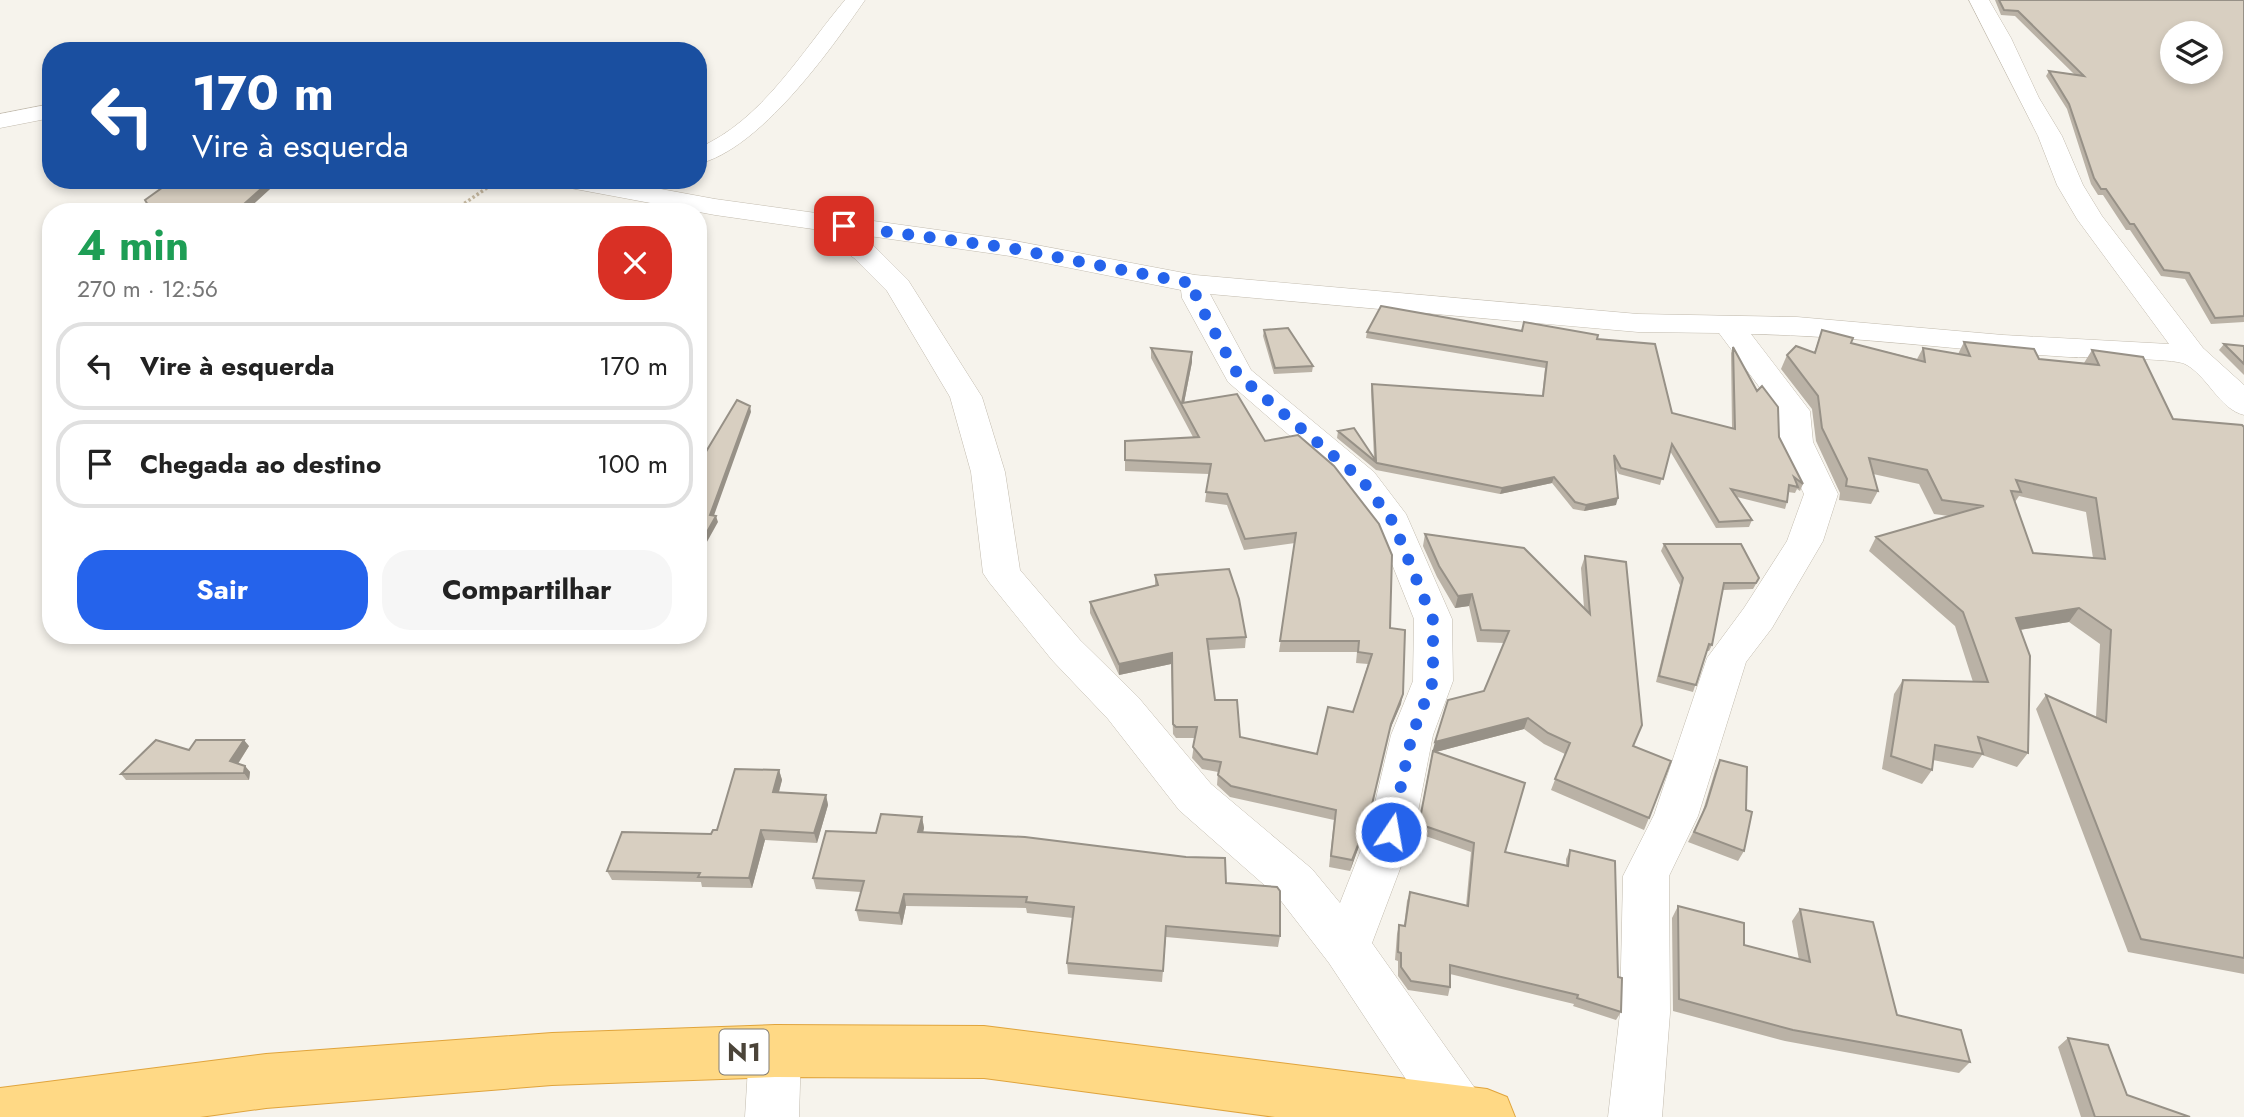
<!DOCTYPE html>
<html lang="pt">
<head>
<meta charset="utf-8">
<style>
  :root { --surface:#fff; --page:#f6f6f6; --text:#222; --muted:#767676; --line:#e0e0e0; --accent:#2563eb }
  body { margin:0; font-family:Jost,sans-serif; background:var(--page); color:var(--text); height:100vh; display:flex; flex-direction:column; font-size:26px; white-space:nowrap }
  * { box-sizing:border-box; margin:0 }
  p { font-size:23px; color:var(--muted) }
  .icon { flex:none; width:38px; height:38px; fill:none; stroke:currentColor; stroke-width:2; stroke-linecap:round; stroke-linejoin:round }
  .map { position:relative; flex:1; overflow:hidden }
  .details { position:absolute; left:42px; top:203px; width:665px; height:441px; display:flex; flex-direction:column; background:var(--surface); border-radius:28px; box-shadow:0 4px 10px #0003 }
  .details>* { flex:none }
  .hud { position:absolute; left:42px; top:42px; width:665px; height:147px; border-radius:28px; box-shadow:0 4px 10px #0003; background:#1a4fa0; color:#fff; overflow:hidden }
  .controls { position:absolute; left:2160px; top:21px; display:grid; gap:14px }
  .controls a { display:grid; place-items:center; width:63px; height:63px; border-radius:50%; background:var(--surface); box-shadow:0 4px 10px #0003; font-size:35px }
  .pin { position:absolute; display:grid; place-items:center; width:60px; height:60px; color:#fff; margin:-30px; border-radius:14px; box-shadow:0 4px 10px #0006 }
  .me { position:absolute; width:77px; margin:-38px; rotate:12deg; stroke-linejoin:round; filter:drop-shadow(0 0 5px #0008) }
  .turn { display:flex; align-items:center; gap:24px; height:147px; padding:0 35px; font-size:32px }
  .turn .icon { width:91px; height:91px; stroke-width:2.5 }
  .turn b { display:block; font-size:49px; line-height:60px }
  .round { display:grid; place-items:center; flex:none; width:74px; height:74px; border-radius:28px; background:var(--page) }
  .summary { display:flex; align-items:center; justify-content:space-between; height:119px; padding:0 35px }
  h1 { font-size:42px; font-weight:700; line-height:52px; color:#1e9e55 }
  .cta { display:flex; gap:14px; margin-top:auto; padding:14px 35px }
  .cta a { flex:1; height:80px; border-radius:28px; background:var(--accent); color:#fff; font-size:28px; font-weight:700; line-height:80px; text-align:center }
  .cta a+a { background:var(--page); color:var(--text) }
  ul { padding:0; list-style:none }
  li { display:flex; align-items:center; gap:21px; height:88px; margin:0 14px 10px; padding:0 21px; border:4px solid var(--line); border-radius:28px }
  li div { flex:1 }
  li b { display:block; font-size:26px }
  li em { font-style:normal }
  .map>svg:first-child { display:block }
  .lines { fill:none; stroke-linecap:round; stroke-linejoin:round }
  .minor-casing { stroke:#c2bbae; stroke-width:1 }
  .trunk-casing { stroke:#e0a43c; stroke-width:2 }
  .path-far1 { stroke:#c4b79f; stroke-width:2.5; stroke-dasharray:2 2; stroke-linecap:butt }
  .path { stroke:#c4b79f; stroke-width:3.5; stroke-dasharray:2.5 2.5; stroke-linecap:butt }
  .minor { fill:#fff; fill-rule:evenodd }
  .trunk { fill:#ffd985; fill-rule:evenodd }
  .wall { fill:#bab2a6; fill-rule:evenodd }
  .shaded-wall { fill:#979187 }
  .building { fill:#d8cfc1; stroke:#979187; stroke-width:2; fill-rule:evenodd }
  .route { stroke:#2563eb; stroke-width:12; stroke-dasharray:0 21.6 }
  .labels { text-anchor:middle; dominant-baseline:central; stroke-width:6; stroke-linejoin:round; paint-order:stroke }
  .shield { fill:#fff; stroke:#817c74; stroke-width:2 }
  .shield-label { font-size:26px; font-weight:bold; fill:#4b4439 }
</style>
</head>
<body>
<div class="map">
<svg width="2244" height="1117" viewBox="0 0 2244 1117">
  <rect width="100%" height="100%" fill="#f6f3ec"/>
  <g class="lines">
    <g class="minor-casing">
      <path id="minor" d="M845,0H865C829,52 760,149 698,164V148C762,121 802,51 845,0Z
        M1969,0H1989L2011,38L2039,98L2062,136L2083,185L2102,216L2203,348L2244,385V415C2219,409 2208,376 2185,364C2174,358 2087,358 2069,357C1963,351 1857,336 1751,334L1810,411L1813,442L1838,494L1823,541L1772,628L1746,662L1698,816L1669,876L1670,1013L1662,1117H1608L1620,1013L1623,876L1654,815L1707,658L1744,608L1787,541L1804,494L1779,442L1778,412L1719,333L1638,332L1210,294L1251,370L1374,472L1406,514L1452,619L1453,681L1433,735L1414,832L1372,943L1479,1094L1487,1113L1485,1117H1431L1329,963L1278,897L1179,810L1108,719L1052,660L989,582L983,573L971,472L950,397L887,291L854,258L813,229L715,215L570,188L561,185L558,180H612L715,199L1010,240L1195,275L1638,314L1797,317L2003,335L2169,344L2077,219L2057,185L2038,136ZM855,234L1010,256L1181,290L1182,298L1228,382L1350,488L1376,524L1414,619L1413,681L1391,735L1368,832L1340,903L1312,869L1211,784L1138,697L1080,640L1020,570L1005,472L982,397L908,280L874,246Z
        M51,104V118L0,128V114Z
        M775,1026L793,1033L801,1051L799,1117H745L749,1051L757,1033Z"/>
    </g>
    <g class="trunk-casing">
      <path id="trunk" d="M775,1025L984,1026L1487,1089L1507,1097L1515,1117H1275L984,1078L775,1077L552,1085L266,1108L200,1117H0V1088L266,1054L552,1033Z"/>
    </g>
    <path class="path-far1" d="M491,185L498,180"/>
    <path class="path" d="M452,212L494,183"/>
    <use href="#minor" class="minor"/>
    <use href="#trunk" class="trunk"/>
  </g>
  <path class="wall" d="M1995,0H2244V322L2211,324L2185,279L2161,276L2130,230H2126L2103,195H2098L2091,184L2067,109L2046,76L2049,71L2074,74L2015,16L2001,15Z
    M1264,330L1313,366L1312,372L1274,374L1263,336Z
    M1822,330L1851,343L1917,359L1923,348L1958,354L1964,342L2039,359L2084,363L2092,350L2173,419L2244,427V974L2128,952L2036,709L2046,695L2096,717L2100,644L2069,622L2020,630L2028,753L2017,767L1982,755L1973,768L1933,760L1932,770L1922,784L1882,769L1894,694L1903,680L1973,682L1955,626L1869,551L1876,537L1949,516L1934,514L1919,484L1873,474L1878,491L1871,504L1839,500L1840,493L1816,441L1812,409L1781,369L1787,355L1814,353ZM2019,496L2086,512L2093,558L2033,553L2015,502Z
    M1522,331L1597,339L1672,413L1732,428L1731,353L1733,347L1803,484L1800,491L1797,489L1795,493L1788,492L1787,502L1785,509L1737,497L1752,520L1749,527L1716,528L1670,451L1660,485L1619,474L1615,467L1616,505L1584,511L1573,509L1552,483L1500,494L1376,470L1337,438L1338,431L1374,459L1371,390L1372,384L1542,396L1545,368L1366,338L1367,332Z
    M2224,344L2244,346V375L2219,350Z
    M1151,348L1192,362L1184,403L1265,441L1390,628L1401,704L1388,734L1366,827L1350,871L1329,867L1334,820L1230,797L1217,785L1218,772L1202,769L1192,758L1195,738H1176L1173,734L1171,664L1119,675L1090,613V602L1155,586V575L1246,637L1245,648L1209,650L1215,700L1240,737L1317,754L1353,712L1368,664L1356,663L1357,652H1279L1295,543L1244,550L1227,505L1205,502L1209,474L1125,471V441L1193,437L1151,358Z
    M1425,534L1584,608L1581,568L1585,556L1633,746L1649,818L1644,830L1551,790L1565,754L1544,744L1524,729L1436,752L1505,852L1566,865V859L1570,850L1618,977L1621,1012L1616,1020L1573,1006L1574,1004L1450,974V987L1448,996L1408,990L1398,976V961L1395,960L1397,934L1399,925L1404,926L1407,901L1410,892L1466,906L1471,852L1417,833L1432,753L1484,691L1504,643L1477,642L1469,606L1455,608L1437,577L1423,546Z
    M1664,544H1741L1756,584L1753,589L1723,590L1712,645L1709,651H1707L1693,692L1656,682L1680,585L1661,551Z
    M249,746L238,764L245,766L250,772L249,780H126L121,774L189,750Z
    M1720,760L1744,851L1738,861L1688,842L1701,817L1715,771Z
    M779,770L782,780L779,792L826,795L828,805L817,843L765,840L752,888L702,887L701,882L612,880L607,871L711,834Z
    M922,817L924,828L923,833L1226,883L1280,936L1278,947L1166,937L1162,982L1068,974L1067,963L1073,918L1027,913L1026,908L906,906L902,925L859,921L856,910L861,892L816,889L813,878L876,833Z
    M1678,906L1744,945L1799,960L1792,921L1800,909L1897,1015L1970,1062L1959,1073L1785,1041L1673,1011L1672,918Z
    M2068,1038L2127,1095L2190,1117H2081L2058,1047Z"/>
  <path class="shaded-wall" d="M271,180H280L245,212H235Z
    M1192,352V362L1183,408L1182,406Z
    M750,406L751,412L712,521L710,515Z
    M1554,477L1552,483L1500,494L1502,488Z
    M1618,498L1616,505L1584,511L1586,505Z
    M716,516L718,522L698,558V548Z
    M1472,594L1469,606L1455,608L1458,596Z
    M2079,608L2069,622L2006,632L2016,618Z
    M1172,653L1171,664L1119,675V664Z
    M1403,694L1401,704L1388,734L1366,827L1350,871L1391,724Z
    M1528,718L1524,729L1432,753L1435,742Z
    M244,740L249,746L235,768L230,761Z
    M245,766L250,772L249,780L244,773Z
    M779,770L782,780L776,802L773,792Z
    M826,795L828,805L817,843L814,833Z
    M922,817L924,828L920,844L918,832Z
    M761,830L765,840L752,888L749,878Z
    M904,894L906,906L902,925L899,913Z"/>
  <path class="building" d="M1999,0H2244V316L2215,318L2189,273L2164,270L2134,224H2130L2106,189H2101L2094,178L2069,104L2049,71L2084,76L2018,11L2004,10ZM2172,33H2210V72H2172Z
    M173,180H271L235,212H140L148,205L145,200Z
    M1381,306L1522,331L1524,322L1598,335L1597,339L1655,344L1672,413L1735,429L1733,347L1757,391L1762,386L1778,407L1779,437L1803,484L1794,477L1798,487L1789,485L1787,502L1731,489L1752,520L1719,522L1672,444L1663,479L1621,468L1614,455L1618,498L1586,505L1575,502L1554,477L1502,488L1377,463L1338,431L1354,428L1376,461L1372,384L1543,396L1547,362L1367,332Z
    M1288,328L1313,366L1275,368L1264,330Z
    M1822,330L1853,338L1851,343L1925,362L1923,348L1970,356L1964,342L2034,349L2039,359L2099,365L2092,350L2143,357L2173,419L2242,425L2244,427V958L2141,939L2046,695L2106,722L2111,630L2079,608L2016,618L2030,656L2028,753L1978,737L1983,754L1935,745L1932,770L1891,756L1903,680L1988,682L1963,612L1876,537L1984,506L1942,500L1927,470L1869,458L1878,491L1846,486L1847,479L1822,428L1818,396L1787,355L1796,346L1815,353ZM2016,480L2096,498L2105,559L2033,553L2011,491L2021,492Z
    M2224,344L2244,346V364Z
    M1151,348L1192,352L1182,403L1237,394L1265,441L1298,435L1334,466L1379,524L1392,555L1390,628L1405,630L1403,694L1391,724L1369,817L1352,860L1331,856L1336,810L1231,786L1218,775L1221,762L1203,759L1193,747L1197,727H1176L1173,724L1172,653L1119,664L1090,602L1158,585L1155,575L1229,569L1239,599L1246,637L1207,639L1215,700H1237L1240,737L1317,754L1328,707L1353,712L1372,654L1358,652L1359,641H1280L1296,533L1245,539L1227,494L1206,492L1211,464L1125,460V441L1199,437Z
    M737,400L750,406L710,515L716,516L698,548V465Z
    M1425,534L1524,548L1590,614L1585,556L1626,562L1642,725L1633,746L1671,761L1649,818L1555,779L1570,743L1548,733L1528,718L1435,742L1448,700L1484,691L1509,631L1481,630L1472,594L1458,596L1439,566Z
    M1664,544H1741L1759,578L1756,583H1724L1712,645L1709,644L1696,685L1659,676L1683,578Z
    M156,740L189,750L196,740H244L230,761L245,766L244,773L121,774Z
    M1433,751L1525,783L1505,852L1568,866L1570,850L1615,861L1618,977L1622,978L1621,1012L1577,998L1578,995L1450,965V987L1411,981L1401,967V953L1398,952L1399,925L1405,926L1410,892L1468,906L1474,843L1419,824Z
    M1720,760L1747,767L1746,810L1752,812L1744,851L1694,832L1706,806Z
    M735,769L779,770L773,792L826,795L814,833L761,830L749,878L698,877L700,873L607,871L622,832L711,834L713,830H717Z
    M881,814L922,817L918,832L1025,837L1186,857L1225,858L1226,883L1277,887L1280,891V936L1166,926L1163,971L1067,963L1074,907L1026,902L1027,897L904,894L899,913L856,910L864,881L813,878L826,831L876,833Z
    M1678,906L1744,923V945L1810,962L1800,909L1873,922L1897,1015L1961,1030L1970,1062L1793,1030L1679,999Z
    M2068,1038L2108,1045L2127,1095L2190,1117H2095Z"/>
  <g class="lines">
    <path class="route" d="M844,226L1010,248L1195,284L1196,298L1238,375L1362,480L1393,522L1433,620V681L1412,735L1391,832"/>
  </g>
  <g class="labels">
    <rect class="shield" x="719.5" y="1029.5" width="49" height="45" rx="5"/>
    <g class="shield-label">
      <text x="744" y="1052">N1</text>
    </g>
  </g>
</svg>
<div class="controls">
<a><svg class="icon" aria-label="layers" viewBox="0 0 24 24"><path d="M12 4l9 5-9 5-9-5zM3 14l9 5 9-5"/></svg></a>
</div>
<div class="pin" style="left:844px;top:226px;background:#d93025"><svg class="icon" aria-label="arrive" viewBox="0 0 24 24"><path d="M6 21V4h12l-3 4 3 4H6"/></svg></div>
<svg class="me" style="left:1391px;top:832px" viewBox="-20 -20 40 40"><circle r="17" fill="#2563eb" stroke="#fff" stroke-width="3"/><path d="M0-11L8 9 0 5-8 9z" fill="#fff"/></svg>
<div class="hud">
<div class="turn"><svg class="icon" aria-label="left" viewBox="0 0 24 24"><path d="M17 20v-9H6M10 6l-5 5 5 5"/></svg><div><b>170 m</b>Vire à esquerda</div></div>
</div>
<section class="details">
<div class="summary"><div><h1>4 min</h1><p>270 m · 12:56</p></div><a class="round" style="background:#d93025;color:#fff"><svg class="icon" aria-label="close" viewBox="0 0 24 24"><path d="M6 6l12 12M18 6L6 18"/></svg></a></div>
<ul>
<li><svg class="icon" aria-label="left" viewBox="0 0 24 24"><path d="M17 20v-9H6M10 6l-5 5 5 5"/></svg><div><b>Vire à esquerda</b></div><em>170 m</em></li>
<li><svg class="icon" aria-label="arrive" viewBox="0 0 24 24"><path d="M6 21V4h12l-3 4 3 4H6"/></svg><div><b>Chegada ao destino</b></div><em>100 m</em></li>
</ul>
<div class="cta"><a>Sair</a><a>Compartilhar</a></div>
</section>
</div>
</body>
</html>
